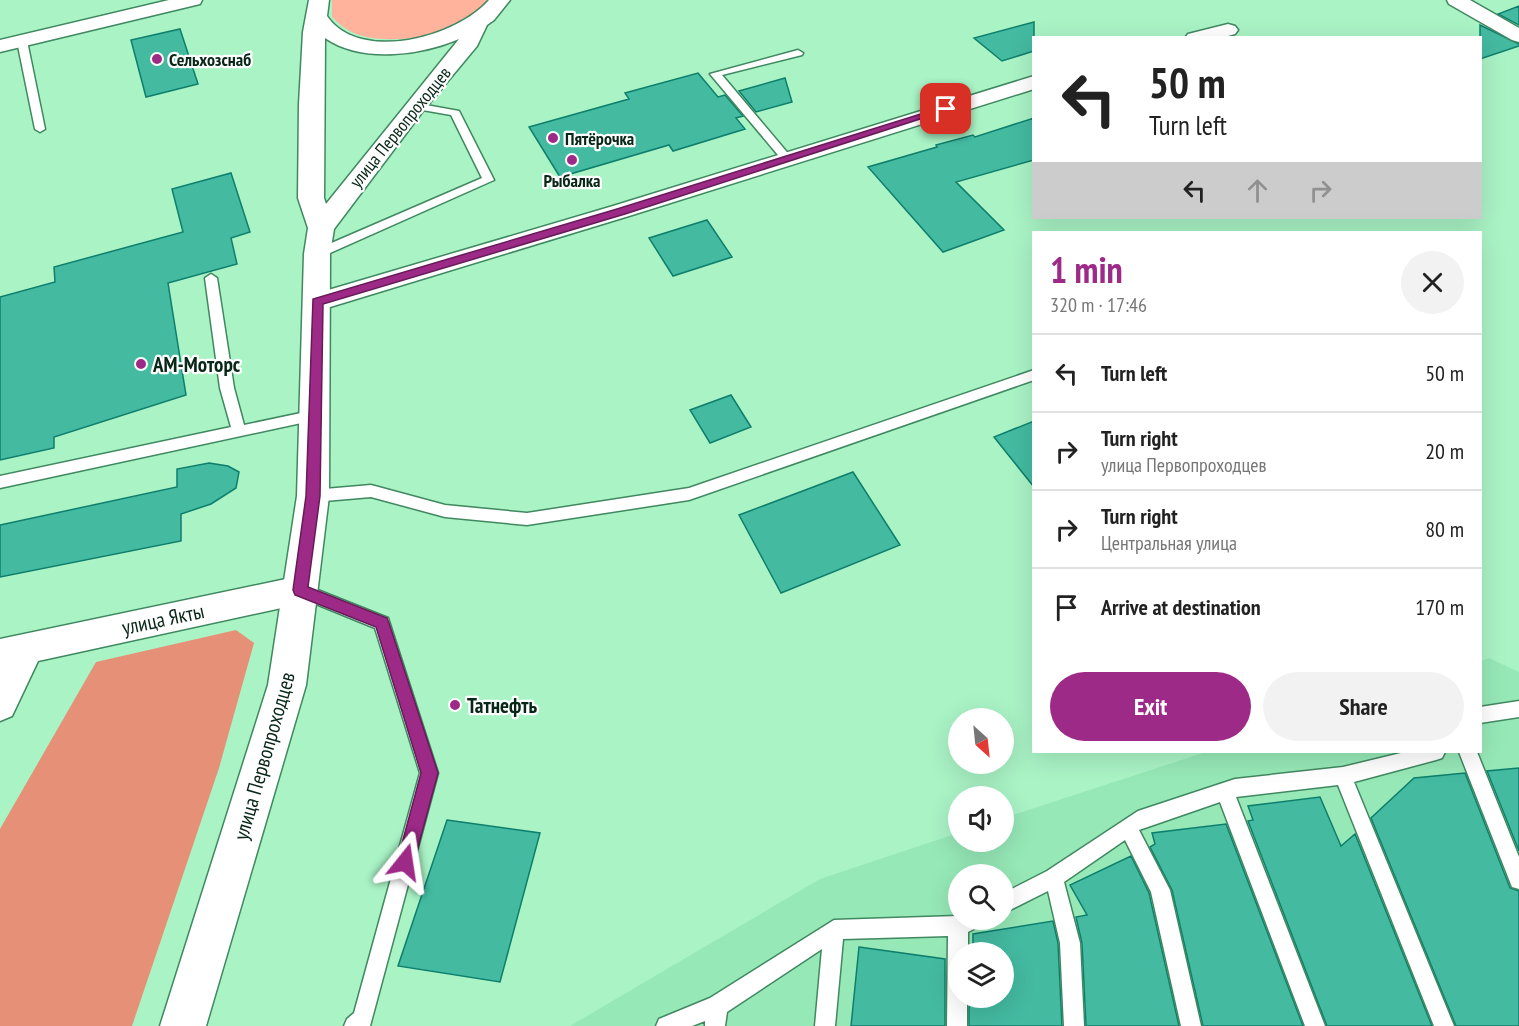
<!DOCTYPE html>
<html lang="en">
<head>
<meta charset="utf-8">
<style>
  :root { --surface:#fff; --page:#f2f2f2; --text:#222; --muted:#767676; --line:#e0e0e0; --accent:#9d2a87 }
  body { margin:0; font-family:"PT Sans Narrow",sans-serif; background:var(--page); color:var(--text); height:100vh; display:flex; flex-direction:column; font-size:22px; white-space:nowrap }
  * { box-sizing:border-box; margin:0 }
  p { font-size:20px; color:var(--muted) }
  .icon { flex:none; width:33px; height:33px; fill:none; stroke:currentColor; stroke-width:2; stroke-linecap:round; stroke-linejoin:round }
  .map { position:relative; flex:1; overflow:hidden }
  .drawer { position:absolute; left:1032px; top:231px; width:450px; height:522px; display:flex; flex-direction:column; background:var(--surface); border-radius:0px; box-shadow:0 6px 24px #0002 }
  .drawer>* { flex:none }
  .hud { position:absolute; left:1032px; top:36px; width:450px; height:183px; border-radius:0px; box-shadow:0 6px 24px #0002; background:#fff; color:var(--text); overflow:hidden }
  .needle { width:39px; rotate:153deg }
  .buttons { position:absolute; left:948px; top:708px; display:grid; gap:12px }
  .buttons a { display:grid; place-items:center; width:66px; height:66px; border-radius:50%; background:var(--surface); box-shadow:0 6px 24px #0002; font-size:30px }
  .pin { position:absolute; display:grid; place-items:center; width:51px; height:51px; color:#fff; margin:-26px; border-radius:12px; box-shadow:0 3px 9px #0006 }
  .me { position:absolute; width:66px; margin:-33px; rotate:15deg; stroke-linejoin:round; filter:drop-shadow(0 0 4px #0008) }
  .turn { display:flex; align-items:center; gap:21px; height:126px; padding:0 18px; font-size:27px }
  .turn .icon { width:78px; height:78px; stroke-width:2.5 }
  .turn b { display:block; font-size:42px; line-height:51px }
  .lanes { display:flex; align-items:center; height:57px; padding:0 18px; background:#0003; justify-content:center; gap:30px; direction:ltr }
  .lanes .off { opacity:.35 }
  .round { display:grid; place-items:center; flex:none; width:63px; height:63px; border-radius:32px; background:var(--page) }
  .summary { display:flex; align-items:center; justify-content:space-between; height:102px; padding:0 18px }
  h1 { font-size:36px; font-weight:700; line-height:45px; color:var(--accent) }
  .action { display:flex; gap:12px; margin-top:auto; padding:12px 18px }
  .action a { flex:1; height:69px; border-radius:36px; background:var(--accent); color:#fff; font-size:24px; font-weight:700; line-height:69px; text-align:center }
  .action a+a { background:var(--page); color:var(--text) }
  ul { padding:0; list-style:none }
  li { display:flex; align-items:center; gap:18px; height:78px; padding:0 18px; border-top:2px solid var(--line) }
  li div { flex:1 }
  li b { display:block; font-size:22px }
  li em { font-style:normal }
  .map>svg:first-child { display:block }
  .built { fill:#96e8b7; fill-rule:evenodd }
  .green { fill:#ffb39d }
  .forest { fill:#e69077 }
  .building { fill:#44baa1; stroke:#0e7f6c; stroke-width:1.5 }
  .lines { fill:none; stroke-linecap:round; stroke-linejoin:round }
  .lane-casing { stroke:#408860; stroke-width:3 }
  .street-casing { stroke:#408860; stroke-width:3 }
  .secondary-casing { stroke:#408860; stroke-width:3 }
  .lane { fill:#fff; fill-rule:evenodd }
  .street { fill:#fff; fill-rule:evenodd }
  .secondary { fill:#fff; fill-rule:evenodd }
  .route { fill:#9d2a87; stroke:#661b58; stroke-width:1.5 }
  .poi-dot { fill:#9d2a87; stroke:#fff; stroke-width:2 }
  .labels { text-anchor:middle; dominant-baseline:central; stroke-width:4.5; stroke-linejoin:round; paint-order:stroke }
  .far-poi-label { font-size:18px; font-weight:bold; fill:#082716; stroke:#fff; text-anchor:start }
  .far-street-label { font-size:18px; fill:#082716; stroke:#fff }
  .poi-label { font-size:21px; font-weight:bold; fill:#082716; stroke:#fff; text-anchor:start }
  .street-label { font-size:21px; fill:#082716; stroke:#fff }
</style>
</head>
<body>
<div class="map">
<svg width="1519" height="1026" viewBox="0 0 1519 1026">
  <rect width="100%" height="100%" fill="#a9f3c5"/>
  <path class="built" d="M1489,658L1519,672V1026H570L820,879L958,833V842H1004V818L1206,752H1480L1481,661ZM958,874H1004V920H958ZM958,952H1004V998H958Z"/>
  <path class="green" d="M332,0H487C473,36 396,45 363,36C350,33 341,26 332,17Z"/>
  <path class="forest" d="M236,630L254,643L219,768L132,1026H0V829L96,662Z"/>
  <path class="building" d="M1519,6V25L1498,14Z
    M1034,22V51L1002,61L974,38Z
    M1480,25L1519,44V46L1480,59Z
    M180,29L198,84L146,97L131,40Z
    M698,73L718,97L725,95L743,116L736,118L745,129L673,151L669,145L560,177L529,127L629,99L625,93Z
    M785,78L792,102L756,112L739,91Z
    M1034,118V160L956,182L1004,230L943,252L868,167L937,147L936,145L973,135L975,137Z
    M231,173L250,232L231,238L237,264L168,283L186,395L54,437V448L0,460V297L55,282L54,267L183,232L172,189Z
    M707,220L732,257L673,276L649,238Z
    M731,395L751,427L710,443L690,410Z
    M1034,421V487L994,437Z
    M209,463L228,466L239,472L236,488L211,504L181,514V541L0,577V525L177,487V469Z
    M853,472L900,545L781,593L739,515Z
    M1519,768V851L1487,771Z
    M1465,773L1510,888L1519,891V1026H1456L1371,818L1414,778Z
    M1320,797L1341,846L1355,834L1432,1026H1327L1248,821L1253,820L1248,806Z
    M447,820L540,833L500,982L398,966Z
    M1226,824L1303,1026H1203L1172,890L1150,847L1155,844L1152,833Z
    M1131,856L1149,893L1179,1026H1086L1082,943L1076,917L1087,915L1070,885Z
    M1053,921L1058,943L1062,1026H969V998H1004V952H973V934Z
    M859,947L945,959V1026H851Z"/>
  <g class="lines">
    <g class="lane-casing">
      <path id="lane" d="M22,38L27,41L45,129L40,132L35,129L17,41Z
        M798,50L803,53L802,55L722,75L791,157V161H783L710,74Z
        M415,103L459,111L494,180L321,257H313V251L482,178L451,115L411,108L410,106Z
        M211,274L217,278L234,388L244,425L315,410L320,411L322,415L320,419L0,488V476L231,427L220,388L205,278Z
        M1034,370V380L689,500L527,525L445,517L371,497L313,502L308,500L306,496L308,492L313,490L371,485L445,505L527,513L689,488Z
        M300,583L388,618L438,773L370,1026H344L347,1019L354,1013L420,773L375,628L294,595L292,590L294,585Z
        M1519,701V717L1480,723V707Z
        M1405,752H1445L1442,758L1436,760L1354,782L1454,1026H1434L1338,785L1236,797L1325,1026H1305L1220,802L1139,830L1170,890L1201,1026H1181L1151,892L1125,840L1064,882L1080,943L1084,1026H1064L1060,943L1048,891L1004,913V893L1047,871L1138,811L1235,779L1343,767Z
        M1459,752H1477L1519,857V889L1512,887Z
        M958,916V920H981L978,927L968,932V952H958V998H967V1026H947L948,936L843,939L835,1026H815L822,949L727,1012L725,1026H705V1021L692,1026H656L659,1019L710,998L834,920Z"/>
    </g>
    <g class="street-casing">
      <path id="street" d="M169,0H202L200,4L0,52V40Z
        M1447,0H1470L1519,28V42L1512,40L1449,4Z
        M1228,24L1235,26L1238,30L1235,34L1221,38H1185L1188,34Z
        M1034,76V89L629,216L317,311L308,308L304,302L308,296L613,206Z
        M300,576L311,580L316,590L311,600L300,604L38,661L12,716L0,721V639Z"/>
    </g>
    <g class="secondary-casing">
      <path id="secondary" d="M309,0H329L327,16C360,64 457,37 489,0H510L494,20L487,25L477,46L423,111L334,229L330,254L329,496L306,685L206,1026H160L268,685L297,496L304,254L308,228L298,198L299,104L303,32ZM325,38C361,63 419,56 459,39L326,204L324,198Z"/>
    </g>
    <use href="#lane" class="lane"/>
    <use href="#street" class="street"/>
    <use href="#secondary" class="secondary"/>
  </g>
  <path class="route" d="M943,107L951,109L625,214L323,304L320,496L308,587L387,618L389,623L438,773L414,862L411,868L405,871L399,868L397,862L421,773L376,627L295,595L293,590L306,496L313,299L617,209Z"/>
  <g class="poi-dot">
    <circle cx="157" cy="59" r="6"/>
    <circle cx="553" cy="138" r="6"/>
    <circle cx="572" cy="160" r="6"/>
    <circle cx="141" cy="364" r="6"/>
    <circle cx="455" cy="705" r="6"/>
  </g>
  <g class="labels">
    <g class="far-poi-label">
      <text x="169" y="59">Сельхозснаб</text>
      <text x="565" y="138">Пятёрочка</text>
      <text x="572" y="180" text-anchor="middle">Рыбалка</text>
    </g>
    <g class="far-street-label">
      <text transform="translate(400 127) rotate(-51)">улица Первопроходцев</text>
    </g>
    <g class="poi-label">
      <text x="153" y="364">АМ-Моторс</text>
      <text x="467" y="705">Татнефть</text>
    </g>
    <g class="street-label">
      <text transform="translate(163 619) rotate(-12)">улица Якты</text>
      <text transform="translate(264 756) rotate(-74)">улица Первопроходцев</text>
    </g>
  </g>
</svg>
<div class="buttons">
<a><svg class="needle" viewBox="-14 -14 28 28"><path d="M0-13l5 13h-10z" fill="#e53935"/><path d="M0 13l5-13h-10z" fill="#767676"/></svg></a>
<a><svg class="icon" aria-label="sound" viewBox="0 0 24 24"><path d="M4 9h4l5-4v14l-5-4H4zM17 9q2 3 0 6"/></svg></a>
<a><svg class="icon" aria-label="search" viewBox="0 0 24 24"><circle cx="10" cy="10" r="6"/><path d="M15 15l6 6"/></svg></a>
<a><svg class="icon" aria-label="layers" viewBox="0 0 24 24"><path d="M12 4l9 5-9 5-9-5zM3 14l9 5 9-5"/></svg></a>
</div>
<div class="pin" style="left:946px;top:109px;background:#d93025"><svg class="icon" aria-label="arrive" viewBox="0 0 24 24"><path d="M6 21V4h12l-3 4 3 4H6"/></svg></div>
<svg class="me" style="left:405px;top:862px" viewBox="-20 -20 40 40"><path d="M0-17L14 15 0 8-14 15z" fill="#9d2a87" stroke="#fff" stroke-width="4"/></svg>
<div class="hud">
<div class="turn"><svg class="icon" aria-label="left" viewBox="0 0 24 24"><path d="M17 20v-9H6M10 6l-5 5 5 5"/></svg><div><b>50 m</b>Turn left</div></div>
<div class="lanes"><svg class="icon" aria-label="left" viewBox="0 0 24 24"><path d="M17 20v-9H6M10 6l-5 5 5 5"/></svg><svg class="icon off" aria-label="ahead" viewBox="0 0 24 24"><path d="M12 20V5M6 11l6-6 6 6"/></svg><svg class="icon off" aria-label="right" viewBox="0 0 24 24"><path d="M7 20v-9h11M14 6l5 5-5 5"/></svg></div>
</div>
<section class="drawer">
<div class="summary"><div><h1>1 min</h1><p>320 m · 17:46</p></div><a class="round"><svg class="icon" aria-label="close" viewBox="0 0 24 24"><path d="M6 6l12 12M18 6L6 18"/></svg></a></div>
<ul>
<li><svg class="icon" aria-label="left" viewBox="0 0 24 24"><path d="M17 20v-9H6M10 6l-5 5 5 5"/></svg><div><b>Turn left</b></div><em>50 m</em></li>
<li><svg class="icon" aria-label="right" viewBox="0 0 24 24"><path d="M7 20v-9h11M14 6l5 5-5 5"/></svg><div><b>Turn right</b><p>улица Первопроходцев</p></div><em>20 m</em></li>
<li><svg class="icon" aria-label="right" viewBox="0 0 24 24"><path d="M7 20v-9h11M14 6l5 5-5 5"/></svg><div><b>Turn right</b><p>Центральная улица</p></div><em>80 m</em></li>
<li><svg class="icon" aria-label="arrive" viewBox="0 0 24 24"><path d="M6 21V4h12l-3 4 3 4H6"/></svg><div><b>Arrive at destination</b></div><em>170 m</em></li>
</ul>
<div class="action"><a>Exit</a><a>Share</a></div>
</section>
</div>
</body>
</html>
